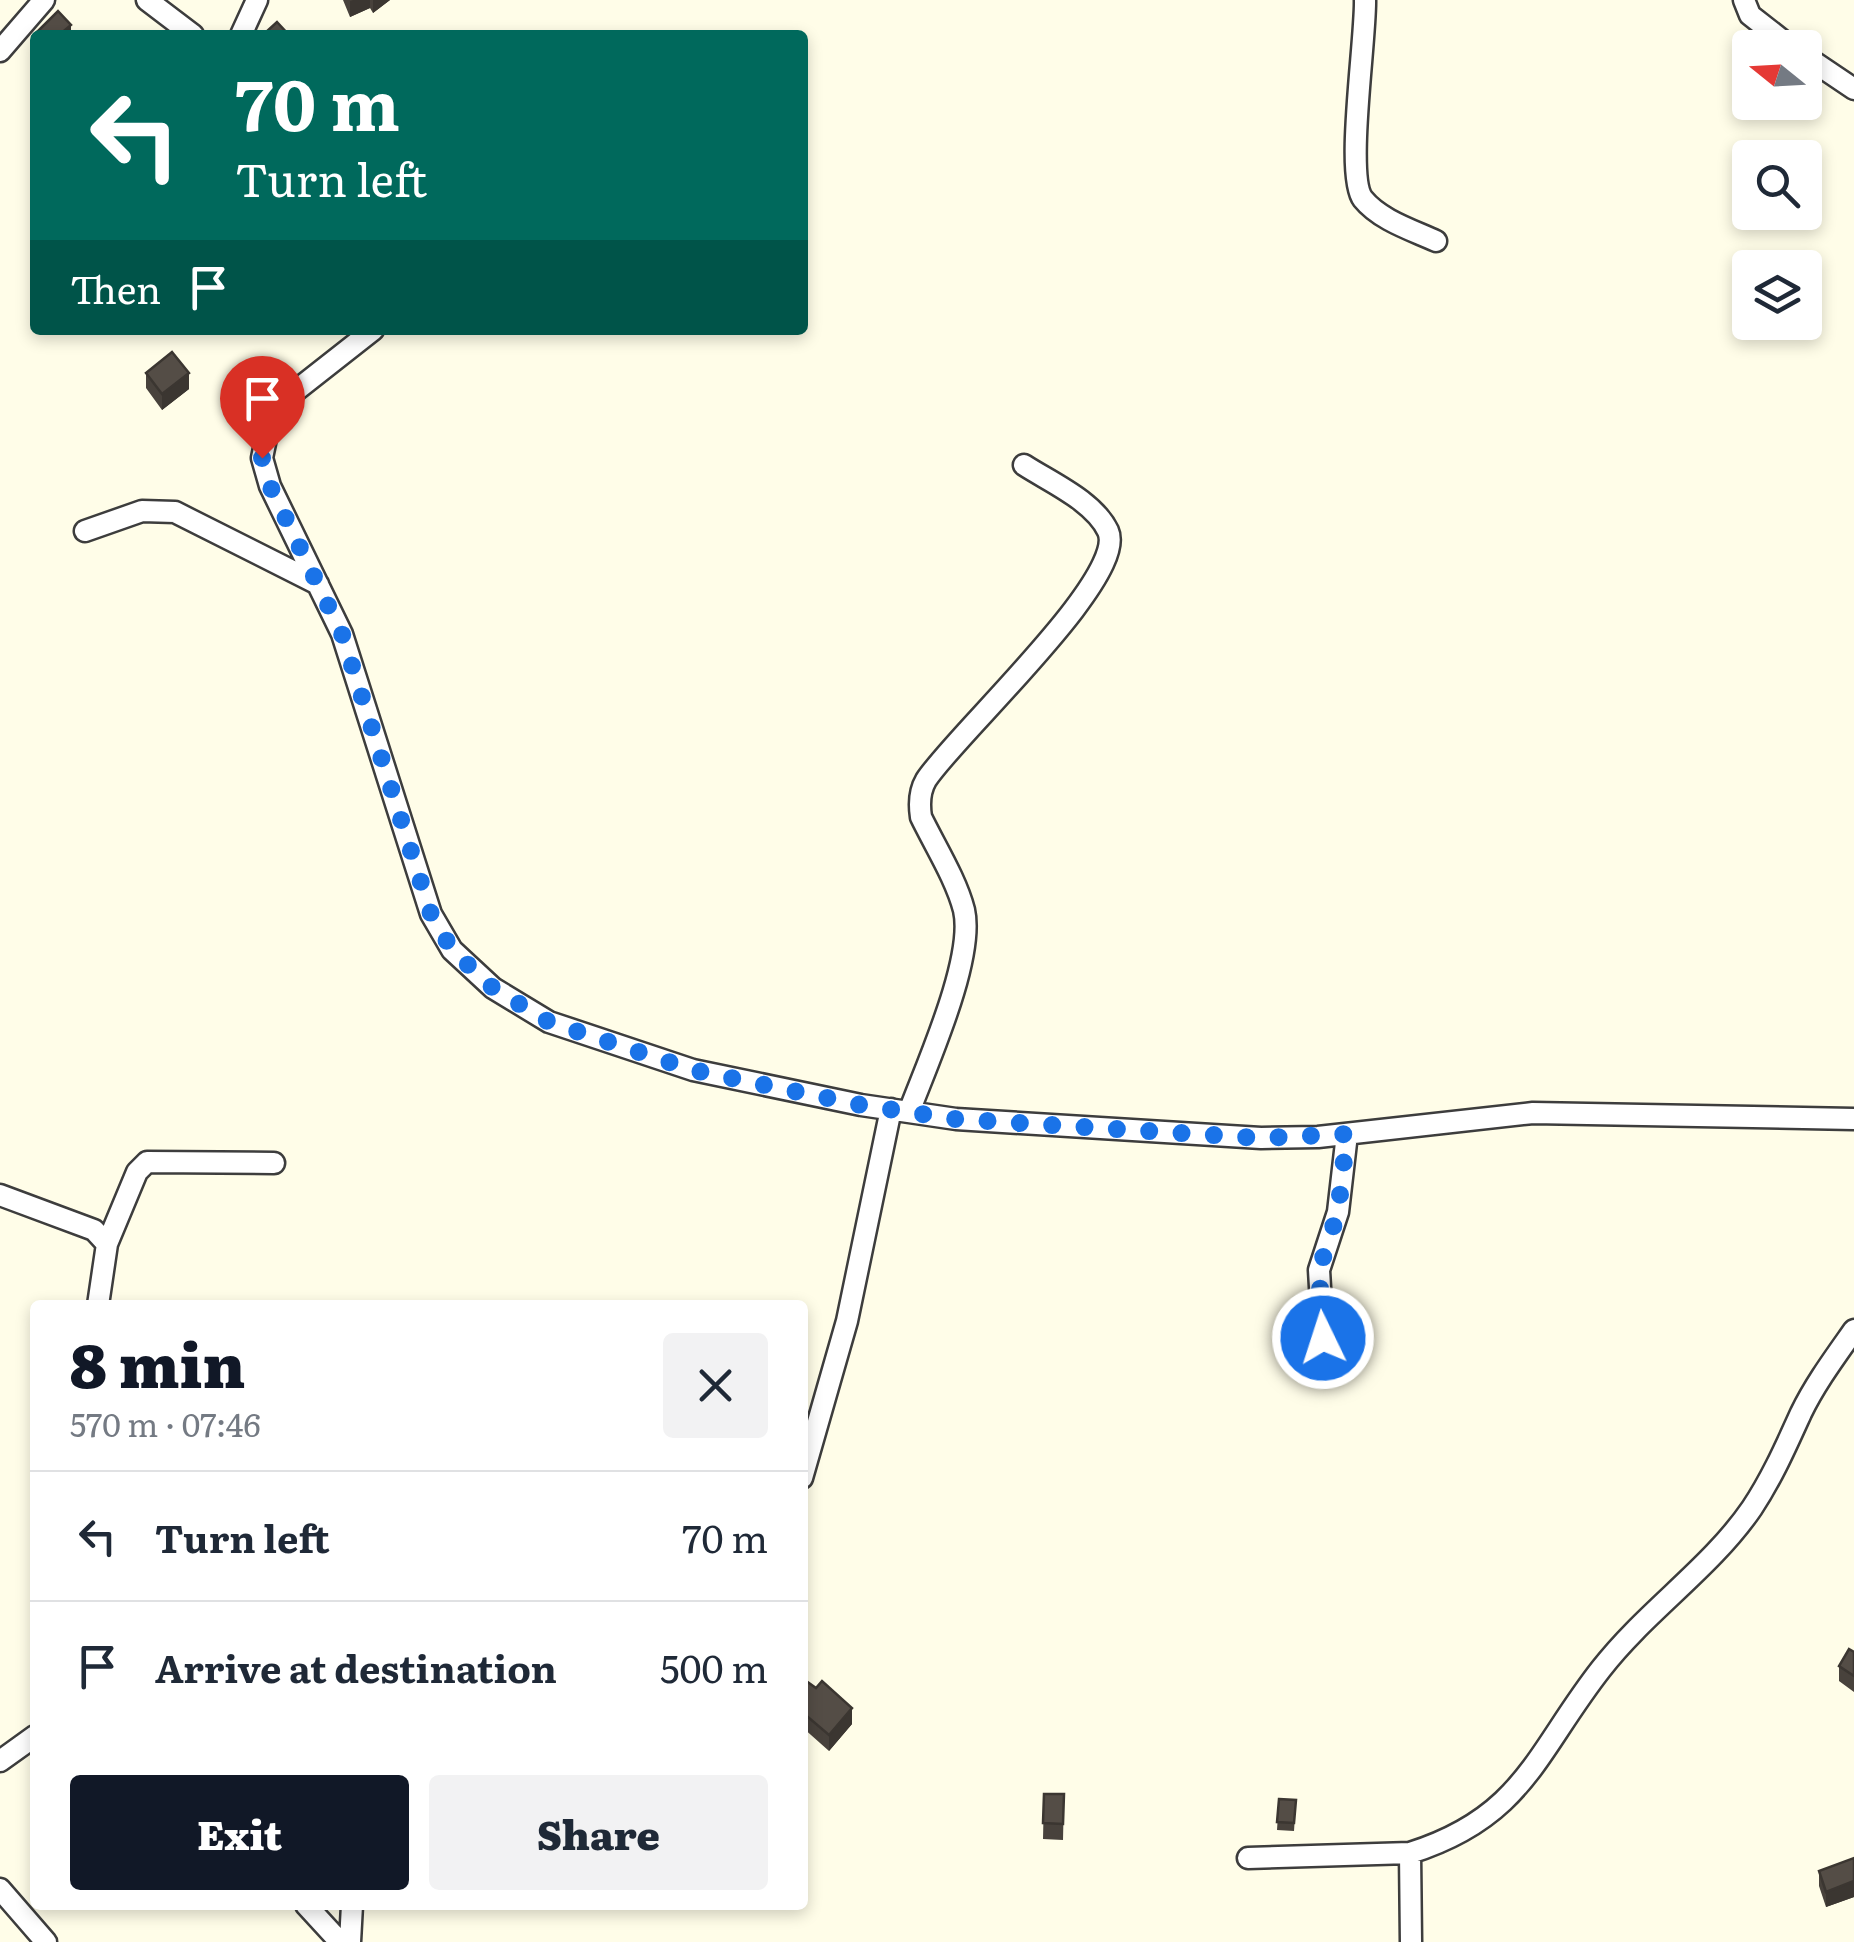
<!DOCTYPE html>
<html lang="en">
<head>
<meta charset="utf-8">
<style>
  :root { --surface:#fff; --page:#f2f2f3; --text:#1f2937; --muted:#747a83; --line:#e0e1e3; --accent:#111827 }
  body { margin:0; font-family:Literata,serif; background:var(--page); color:var(--text); height:100vh; display:flex; flex-direction:column; font-size:38px; white-space:nowrap }
  * { box-sizing:border-box; margin:0 }
  p { font-size:32px; color:var(--muted) }
  .icon { flex:none; width:55px; height:55px; fill:none; stroke:currentColor; stroke-width:2; stroke-linecap:round; stroke-linejoin:round }
  .map { position:relative; flex:1; overflow:hidden }
  .drawer { position:absolute; left:30px; top:1300px; width:778px; height:610px; display:flex; flex-direction:column; background:var(--surface); border-radius:10px; box-shadow:0 5px 15px #0003 }
  .drawer>* { flex:none }
  .hud { position:absolute; left:30px; top:30px; width:778px; height:305px; border-radius:10px; box-shadow:0 5px 15px #0003; background:#00695c; color:#fff; overflow:hidden }
  .needle { width:65px; rotate:288deg }
  .controls { position:absolute; left:1732px; top:30px; display:grid; gap:20px }
  .controls a { display:grid; place-items:center; width:90px; height:90px; border-radius:10px; background:var(--surface); box-shadow:0 5px 15px #0003; font-size:50px }
  .pin { position:absolute; display:grid; place-items:center; width:85px; height:85px; color:#fff; margin:-102px -42px; border-radius:50% 50% 50% 0; rotate:-45deg; box-shadow:0 0 10px #0007 }
  .pin .icon { rotate:45deg }
  .me { position:absolute; width:110px; margin:-55px; rotate:356deg; stroke-linejoin:round; filter:drop-shadow(0 0 8px #0008) }
  .turn { display:flex; align-items:center; gap:35px; height:210px; padding:0 40px; font-size:45px }
  .turn .icon { width:130px; height:130px; stroke-width:2.5 }
  .turn b { display:block; font-size:70px; line-height:85px }
  .then { display:flex; align-items:center; height:95px; padding:0 40px; background:#0003; gap:20px; font-size:38px }
  .round { display:grid; place-items:center; flex:none; width:105px; height:105px; border-radius:10px; background:var(--page) }
  .summary { display:flex; align-items:center; justify-content:space-between; height:170px; padding:0 40px }
  h1 { font-size:60px; font-weight:800; line-height:75px; color:var(--accent) }
  .primary-button { display:flex; gap:20px; margin-top:auto; padding:20px 40px }
  .primary-button a { flex:1; height:115px; border-radius:10px; background:var(--accent); color:#fff; font-size:40px; font-weight:800; line-height:115px; text-align:center }
  .primary-button a+a { background:var(--page); color:var(--text) }
  ul { padding:0; list-style:none }
  li { display:flex; align-items:center; gap:30px; height:130px; padding:0 40px; border-top:2px solid var(--line) }
  li div { flex:1 }
  li b { display:block; font-size:38px }
  li em { font-style:normal }
  .map>svg:first-child { display:block }
  .lines { fill:none; stroke-linecap:round; stroke-linejoin:round }
  .minor-casing { stroke:#3d3d3d; stroke-width:25 }
  .minor { stroke:#fff; stroke-width:20 }
  .wall { fill:#48423c }
  .shaded-wall { fill:#3b3631 }
  .building { fill:#544d46; stroke:#3b3631; stroke-width:2.5 }
  .route { stroke:#1a73e8; stroke-width:18; stroke-dasharray:0 32.4 }
</style>
</head>
<body>
<div class="map">
<svg width="1854" height="1942" viewBox="0 0 1854 1942">
  <rect width="100%" height="100%" fill="#fffde8"/>
  <g class="lines">
    <g class="minor-casing">
      <path id="minor" d="M147,0L193,35
        M1365,0C1366,39 1345,176 1363,199C1380,220 1412,230 1436,241
        M1744,0L1750,15L1792,48
        M241,35L257,0
        M0,51L44,0
        M1805,56L1854,89
        M373,330L289,396L270,419L262,458L270,486L342,634L431,914L452,950L493,988L549,1022L693,1070L861,1105L956,1119L1261,1138L1318,1137L1533,1113L1854,1119
        M85,531L142,511L175,512L318,584
        M909,1112C927,1064 975,958 964,910C956,879 935,846 921,817C919,804 919,792 926,780C954,736 1129,577 1108,531C1094,501 1050,482 1024,465
        M0,1195L94,1230L107,1244L98,1305
        M107,1244L137,1172L147,1162L274,1163
        M1323,1338L1319,1270L1338,1212L1347,1134
        M802,1478L847,1321L891,1109
        M0,1761L35,1736
        M1410,1853L1411,1942
        M1248,1858L1410,1853C1524,1817 1536,1752 1601,1669C1646,1611 1711,1568 1752,1508C1772,1478 1786,1446 1801,1413C1815,1384 1835,1357 1854,1330
        M0,1889L46,1942
        M306,1905L340,1942
        M350,1942L352,1905"/>
    </g>
    <use href="#minor" class="minor"/>
  </g>
  <path class="wall" d="M343,0H390L373,13L370,8L350,17Z
    M146,373L189,389L162,410L146,388Z
    M1854,1652V1692L1839,1681V1666Z
    M802,1678L852,1724L829,1751L802,1727Z
    M1044,1794H1064L1063,1840L1043,1839Z
    M1279,1799L1296,1800L1294,1831L1277,1830Z
    M1854,1858V1897L1826,1907L1819,1886V1871Z"/>
  <path class="shaded-wall" d="M353,0H370V8L350,17V1Z
    M373,0H390L373,13Z
    M71,25V35H59Z
    M189,373V389L162,410V394Z
    M852,1708V1724L829,1751V1735Z
    M1854,1881V1897L1826,1907V1892Z"/>
  <path class="building" d="M58,11L71,25L59,35H35V37L33,36Z
    M277,22L289,35H269L266,32Z
    M172,352L189,373L162,394L146,373Z
    M1849,1649L1854,1652V1676L1839,1666Z
    M802,1678L816,1688L822,1681L852,1708L829,1735L802,1712Z
    M1044,1794H1064L1063,1824L1043,1823Z
    M1279,1799L1296,1800L1294,1823L1277,1822Z
    M1854,1858V1881L1826,1892L1819,1871Z"/>
  <g class="lines">
    <path class="route" d="M262,458L270,486L342,634L431,914L452,950L493,988L549,1022L693,1070L861,1105L956,1119L1260,1138L1347,1134L1338,1212L1319,1270L1323,1338"/>
  </g>
</svg>
<div class="controls">
<a><svg class="needle" viewBox="-14 -14 28 28"><path d="M0-13l5 13h-10z" fill="#e53935"/><path d="M0 13l5-13h-10z" fill="#747a83"/></svg></a>
<a><svg class="icon" aria-label="search" viewBox="0 0 24 24"><circle cx="10" cy="10" r="6"/><path d="M15 15l6 6"/></svg></a>
<a><svg class="icon" aria-label="layers" viewBox="0 0 24 24"><path d="M12 4l9 5-9 5-9-5zM3 14l9 5 9-5"/></svg></a>
</div>
<div class="pin" style="left:262px;top:458px;background:#d93025"><svg class="icon" aria-label="arrive" viewBox="0 0 24 24"><path d="M6 21V4h12l-3 4 3 4H6"/></svg></div>
<svg class="me" style="left:1323px;top:1338px" viewBox="-20 -20 40 40"><circle r="17" fill="#1a73e8" stroke="#fff" stroke-width="3"/><path d="M0-11L8 9 0 5-8 9z" fill="#fff"/></svg>
<div class="hud">
<div class="turn"><svg class="icon" aria-label="left" viewBox="0 0 24 24"><path d="M17 20v-9H6M10 6l-5 5 5 5"/></svg><div><b>70 m</b>Turn left</div></div>
<div class="then">Then<svg class="icon" aria-label="arrive" viewBox="0 0 24 24"><path d="M6 21V4h12l-3 4 3 4H6"/></svg></div>
</div>
<section class="drawer">
<div class="summary"><div><h1>8 min</h1><p>570 m · 07:46</p></div><a class="round"><svg class="icon" aria-label="close" viewBox="0 0 24 24"><path d="M6 6l12 12M18 6L6 18"/></svg></a></div>
<ul>
<li><svg class="icon" aria-label="left" viewBox="0 0 24 24"><path d="M17 20v-9H6M10 6l-5 5 5 5"/></svg><div><b>Turn left</b></div><em>70 m</em></li>
<li><svg class="icon" aria-label="arrive" viewBox="0 0 24 24"><path d="M6 21V4h12l-3 4 3 4H6"/></svg><div><b>Arrive at destination</b></div><em>500 m</em></li>
</ul>
<div class="primary-button"><a>Exit</a><a>Share</a></div>
</section>
</div>
</body>
</html>
